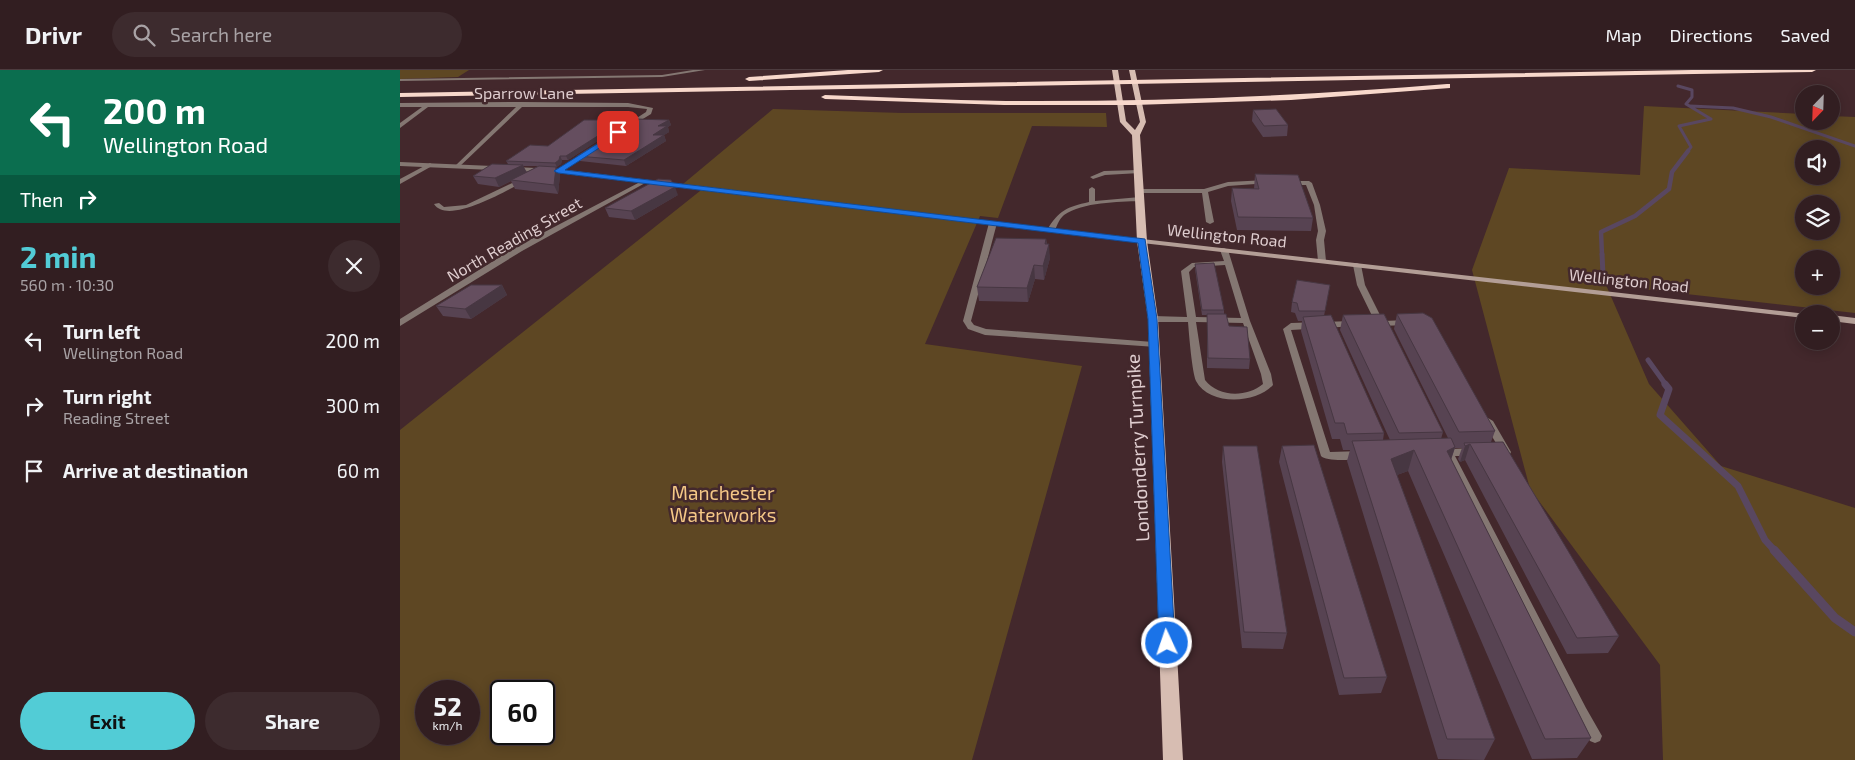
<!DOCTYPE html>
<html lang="en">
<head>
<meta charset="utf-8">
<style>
  :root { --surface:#321e21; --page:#3d2b2e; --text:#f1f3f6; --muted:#a8a2a5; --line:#4d3c3f; --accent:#52ccd6 }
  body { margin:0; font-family:"Exo 2",sans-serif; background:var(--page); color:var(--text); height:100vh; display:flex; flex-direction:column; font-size:19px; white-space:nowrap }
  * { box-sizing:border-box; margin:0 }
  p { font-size:16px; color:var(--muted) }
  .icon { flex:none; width:28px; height:28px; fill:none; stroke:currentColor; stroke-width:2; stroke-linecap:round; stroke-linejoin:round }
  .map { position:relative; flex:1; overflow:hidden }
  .panel { display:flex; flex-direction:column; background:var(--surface); width:400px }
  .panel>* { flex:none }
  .guide { background:#0b6e4f; color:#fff; overflow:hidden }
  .needle { width:32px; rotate:203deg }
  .controls { position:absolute; left:1395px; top:15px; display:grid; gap:10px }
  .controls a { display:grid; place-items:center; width:45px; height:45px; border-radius:50%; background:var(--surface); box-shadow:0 2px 12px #0003,0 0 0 1px var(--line); font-size:25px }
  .speed { position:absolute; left:15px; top:610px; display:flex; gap:10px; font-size:25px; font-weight:700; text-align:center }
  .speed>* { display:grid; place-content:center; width:65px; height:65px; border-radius:50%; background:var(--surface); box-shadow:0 2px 12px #0003,0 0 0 1px var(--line); line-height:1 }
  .speed small { font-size:12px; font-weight:400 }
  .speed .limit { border:2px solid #111; border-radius:8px; background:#fff; color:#111 }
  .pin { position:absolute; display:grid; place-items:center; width:42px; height:42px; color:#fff; margin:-21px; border-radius:10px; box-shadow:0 2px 8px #0006 }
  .me { position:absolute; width:55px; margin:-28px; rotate:357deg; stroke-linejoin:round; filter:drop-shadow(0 0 4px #0008) }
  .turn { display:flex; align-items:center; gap:18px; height:105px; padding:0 20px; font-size:22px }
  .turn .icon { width:65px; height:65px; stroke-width:2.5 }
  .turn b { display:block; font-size:35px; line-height:42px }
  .then { display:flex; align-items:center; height:48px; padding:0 20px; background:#0003; gap:10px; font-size:19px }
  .round { display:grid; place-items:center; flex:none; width:52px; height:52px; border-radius:26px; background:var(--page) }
  .headline { display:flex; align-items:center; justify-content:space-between; height:85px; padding:0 20px }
  h1 { font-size:30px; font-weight:700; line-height:38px; color:var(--accent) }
  .cta { display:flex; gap:10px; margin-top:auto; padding:10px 20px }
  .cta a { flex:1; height:58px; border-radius:30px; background:var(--accent); color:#111; font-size:20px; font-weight:700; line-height:58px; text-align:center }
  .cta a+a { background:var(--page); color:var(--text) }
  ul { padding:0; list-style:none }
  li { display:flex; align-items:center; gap:15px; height:65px; padding:0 20px }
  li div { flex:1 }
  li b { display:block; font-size:19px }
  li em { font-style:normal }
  header { display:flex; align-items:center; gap:30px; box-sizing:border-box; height:70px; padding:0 25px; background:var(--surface); border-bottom:1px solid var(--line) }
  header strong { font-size:24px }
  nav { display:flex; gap:28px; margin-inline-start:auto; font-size:18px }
  .search { width:350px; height:45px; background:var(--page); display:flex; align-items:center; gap:12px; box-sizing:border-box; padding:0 18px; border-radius:28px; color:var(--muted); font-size:19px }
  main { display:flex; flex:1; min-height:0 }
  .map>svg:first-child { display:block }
  .green { fill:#5e4723; fill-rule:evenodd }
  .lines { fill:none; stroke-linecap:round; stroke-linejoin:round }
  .stream-far4 { stroke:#594760; stroke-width:3 }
  .stream-far3 { stroke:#594760; stroke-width:4.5 }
  .stream-far2 { stroke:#594760; stroke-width:5 }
  .stream-far1 { stroke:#594760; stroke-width:7 }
  .stream { stroke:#594760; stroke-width:9 }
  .service { fill:#847772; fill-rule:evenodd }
  .minor { fill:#847772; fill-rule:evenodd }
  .tertiary { fill:#847772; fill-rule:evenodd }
  .secondary { fill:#b39e96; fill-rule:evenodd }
  .primary { fill:#d7bdb2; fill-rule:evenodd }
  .motorway { fill:#f8d8cb; fill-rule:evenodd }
  .wall { fill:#574352; fill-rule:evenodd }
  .shaded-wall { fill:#473742 }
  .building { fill:#654e5f; stroke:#473742 }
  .route { fill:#1a73e8; stroke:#114b97 }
  .labels { text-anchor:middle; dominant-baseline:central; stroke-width:5; stroke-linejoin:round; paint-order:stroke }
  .far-street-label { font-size:16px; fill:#dfcdcf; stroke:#43282c }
  .street-label { font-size:19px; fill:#dfcdcf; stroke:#43282c }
  .park-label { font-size:19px; fill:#f4c786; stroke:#43282c }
</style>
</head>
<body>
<header>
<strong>Drivr</strong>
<div class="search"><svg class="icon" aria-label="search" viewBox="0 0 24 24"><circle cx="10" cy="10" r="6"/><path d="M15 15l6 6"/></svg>Search here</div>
<nav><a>Map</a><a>Directions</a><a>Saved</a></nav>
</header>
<main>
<section class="panel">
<div class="guide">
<div class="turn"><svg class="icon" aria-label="left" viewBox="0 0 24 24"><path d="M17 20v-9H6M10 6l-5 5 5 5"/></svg><div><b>200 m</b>Wellington Road</div></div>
<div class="then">Then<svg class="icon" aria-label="right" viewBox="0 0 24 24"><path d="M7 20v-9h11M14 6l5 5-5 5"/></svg></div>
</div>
<div class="headline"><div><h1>2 min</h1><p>560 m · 10:30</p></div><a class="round"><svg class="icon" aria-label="close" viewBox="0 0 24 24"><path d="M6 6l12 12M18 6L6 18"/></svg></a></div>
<ul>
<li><svg class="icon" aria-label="left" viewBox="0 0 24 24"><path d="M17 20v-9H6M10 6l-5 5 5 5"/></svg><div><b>Turn left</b><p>Wellington Road</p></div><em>200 m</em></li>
<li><svg class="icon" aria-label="right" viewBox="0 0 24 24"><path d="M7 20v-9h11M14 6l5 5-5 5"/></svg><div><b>Turn right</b><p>Reading Street</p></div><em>300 m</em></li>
<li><svg class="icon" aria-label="arrive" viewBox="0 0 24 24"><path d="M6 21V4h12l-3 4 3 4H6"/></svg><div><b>Arrive at destination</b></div><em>60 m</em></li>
</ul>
<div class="cta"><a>Exit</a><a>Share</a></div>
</section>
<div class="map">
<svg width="1455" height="690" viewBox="0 0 1455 690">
  <rect width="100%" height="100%" fill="#43282c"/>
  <path class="green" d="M0,0H69L58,7L0,9Z
    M1244,36L1404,44V51H1431V46L1455,47V243L1206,215L1249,314L1321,396L1455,438V690H1263L1260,595L1130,419L1072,200L1109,98L1240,105ZM1404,79H1431V106H1404ZM1404,134H1431V161H1404ZM1404,189H1431V216H1404Z
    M373,39L502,43H706L707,57L632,56L598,148L580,146L525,274L682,296L572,690H0V360L305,117L283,114ZM26,621H69V664H26ZM101,621H144V664H101Z"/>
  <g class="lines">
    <path class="stream-far4" d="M1278,16L1292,20V27L1286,34L1311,49L1279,56L1291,77L1287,82
      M1290,36L1333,38L1371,47L1455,76"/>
    <path class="stream-far3" d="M1202,185L1201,162L1235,146L1269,119L1272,102L1288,81"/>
    <path class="stream-far2" d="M1202,184L1203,205
      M1248,290L1266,315"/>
    <path class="stream-far1" d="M1265,314L1269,319L1260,345L1338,416L1365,470L1375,481"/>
    <path class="stream" d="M1374,480L1435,548L1455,562"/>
    <path class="service" d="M30,93L33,95L32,96L0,114V109Z
      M738,100L740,101V103L705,105L693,109L690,107L704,101Z
      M125,107L128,109L127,110C109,119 48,156 34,134L39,133L44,137L66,135Z
      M867,110L869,111V113L828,116L808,122L814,152L810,154L806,152L802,123H739L736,121L739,119H804L828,112Z
      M909,111L912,113L920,135L926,161L924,170L926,191L922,193L918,191L916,170L918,161L914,135L906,115H887L884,113L887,111Z
      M692,117L695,119V131L740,127L743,129L740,131C718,132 683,132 664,145C659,149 657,156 654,162H648L647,160C659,140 667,137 689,132V119Z
      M593,151L597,153L571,251L574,255L586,259L753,272L757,275L756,277L585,265L568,259L563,251L589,153Z
      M821,178H824L828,180L850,251L871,304L873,315C856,334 809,336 796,311C792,302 789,264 788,252H753L749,249L753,246L787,247L781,201L792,193L824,191L820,180ZM825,195L841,248L796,247L789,202L794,197ZM796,252L843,253L861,304L863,314C846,328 818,327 805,310Z
      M954,193H957L961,195L965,215L983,251L1008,250L1011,251L1012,253L1011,255L977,256L957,215L953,195Z
      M953,251L957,254L956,256L891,260L930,382L962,381L967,385C962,391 926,392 921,386L883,259L891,253Z
      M1088,348L1093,351L1111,382L1110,384L1104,386L1099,382L1100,380L1083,351Z
      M1046,375L1050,376L1052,379L1074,378L1079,382L1074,386H1055L1186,638L1202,666L1200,671L1195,673L1190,671L1176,648L1045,386L1037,385L1036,383L1037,381L1041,379L1042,376Z"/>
    <path class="minor" d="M293,0H305L262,7L0,11V9L262,5Z
      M122,32L228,33L253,38L251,44L228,58L226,57V55L246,42L247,39L228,37H122L58,98L55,96L56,95L116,37H28L0,58V53L22,37H0V33Z
      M188,80L191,82L190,83L160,102L155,101Z
      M242,111L247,112L122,181L0,256V249L116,177Z"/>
    <path class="tertiary" d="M0,92L158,99L742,169L746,171L742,173L158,103L0,96Z"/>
    <path class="secondary" d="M739,169H742L1407,244H1404V248L742,173L738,171Z
      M1431,245L1455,248V254L1431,251Z"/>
    <path class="primary" d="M712,0H718L726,51L735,60L740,52L729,0H735L746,52L740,65L747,171L758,249L783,690H763L748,249L737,171L732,65L720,52Z"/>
    <path class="motorway" d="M448,0H483L479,2L349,11L345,9L349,7Z
      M1292,0H1416L1412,2L0,27V23Z
      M1047,14H1050V18L891,30L734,35H604L425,29L421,27L425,25C485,27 546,30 606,31C753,32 900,26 1047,14Z"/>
  </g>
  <path class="wall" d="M853,40L888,55L887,66L863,67L852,51Z
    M223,50L224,54L168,90H162L161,94L156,97L160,105L158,124L115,119L111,111L99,117L78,114L73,106L108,94L106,91ZM123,96H138L127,102Z
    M269,50L271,55L268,57L269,62L264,65L266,71L226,96L180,91L177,86Z
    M855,104L913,148L911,161L837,160L831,131L832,118L854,119Z
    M278,125L235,150L209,147L205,138Z
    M646,169L650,188L644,210L635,209L628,232L579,231L577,217Z
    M795,194L824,240V244L829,256L850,289L849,299L807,298V245H802L795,199Z
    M102,215L107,225L71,249L43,246L36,236Z
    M930,215L924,246L984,363L983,370H990L940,260L943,245L1043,362L1041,369L1048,368L994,259L997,244L1095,361L1091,372L1219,566L1208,583L1167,584L1065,390L1060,392L1058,389L1062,378H1055L1051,390L1191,668L1177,688L1132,689L1008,401L997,405L1095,669L1084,690L1038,689L947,391L950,380H943L940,369H932L901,261L902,251H898L895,243L891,242L892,232Z
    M823,376L887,563L883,579L842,578L822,392Z
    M882,376L987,607L981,623L939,625L879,392Z"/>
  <path class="shaded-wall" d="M223,50L224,54L168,90L166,86Z
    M269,50L271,55L268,57L269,62L255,71L253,65L258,56Z
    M264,65L266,71L226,96L224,90Z
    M160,86L162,90L161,94L157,97L155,93Z
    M123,95L127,104L111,110V111L99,117L95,108Z
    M156,97L160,105L158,124L154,115Z
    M275,117L278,125L235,150L231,141Z
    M646,169L647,181L649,174L650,188L644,210L643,196L645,174Z
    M634,195L635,209L628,232L627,218Z
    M102,215L107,225L71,249L65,239Z
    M1070,374L1065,390L1060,392L1065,376Z
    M1055,377L1048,398L1047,381Z
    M1014,380L1008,401L985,409L991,389Z"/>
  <path class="building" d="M876,39L888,55L864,56L853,40Z
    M236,49L269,50L258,56H267L253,65H264L224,90L177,86Z
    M184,50H223L166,86H160L159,90L155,93L106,91L130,75L148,76Z
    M92,94L123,95L95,108L73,106Z
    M139,96L156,97L154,115L111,110Z
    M855,104L898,105L913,148L838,147L832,118L859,119Z
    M258,109L271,110L275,117L231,141L205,138Z
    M596,168L646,169L645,174H649L643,196L634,195L627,218L577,217Z
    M814,193L824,240H802L795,194Z
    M897,210L930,215L925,241H899L897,233L892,232Z
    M71,215H102L65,239L36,236Z
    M1023,243L1032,248L1095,361L1059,362L997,244Z
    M807,244H826L829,256L847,257L850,289L808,288Z
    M984,244L1043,362L999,363L943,245Z
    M931,245L984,363L947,364L944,353H935L903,247Z
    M1051,368L1055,377L1047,381L1191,668L1145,669L1014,380L991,389L1095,669H1047L952,371Z
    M1103,372L1219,566L1177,568L1070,374L1065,376L1064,373Z
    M914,375L987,607L944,608L882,376Z
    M823,376H857L887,563L844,562Z"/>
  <path class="route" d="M218,61L222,62L221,64L165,100L745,169L757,249L775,573L772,578L767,580L762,578L759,573L748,249L738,173L158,103L154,101Z"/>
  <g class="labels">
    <g class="far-street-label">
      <text x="124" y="22">Sparrow Lane</text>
      <text transform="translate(827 165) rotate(6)">Wellington Road</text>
      <text transform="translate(114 169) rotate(-30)">North Reading Street</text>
      <text transform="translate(1229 210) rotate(6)">Wellington Road</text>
    </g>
    <g class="street-label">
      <text transform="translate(737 378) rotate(-93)">Londonderry Turnpike</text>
    </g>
    <g class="park-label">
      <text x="323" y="422">Manchester<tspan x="323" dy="22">Waterworks</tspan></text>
    </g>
  </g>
</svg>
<div class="controls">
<a><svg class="needle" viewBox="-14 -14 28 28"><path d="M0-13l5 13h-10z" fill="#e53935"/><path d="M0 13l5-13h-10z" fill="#a8a2a5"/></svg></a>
<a><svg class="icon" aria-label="sound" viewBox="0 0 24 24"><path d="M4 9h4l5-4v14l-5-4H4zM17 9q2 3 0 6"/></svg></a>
<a><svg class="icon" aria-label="layers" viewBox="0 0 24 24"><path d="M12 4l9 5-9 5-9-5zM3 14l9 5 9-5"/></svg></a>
<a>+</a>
<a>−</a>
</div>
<div class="speed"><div>52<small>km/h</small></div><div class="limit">60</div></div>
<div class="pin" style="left:218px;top:62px;background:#d93025"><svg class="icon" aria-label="arrive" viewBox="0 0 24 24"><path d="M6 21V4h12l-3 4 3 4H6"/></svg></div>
<svg class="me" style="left:767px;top:573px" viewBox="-20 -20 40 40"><circle r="17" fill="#1a73e8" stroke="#fff" stroke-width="3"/><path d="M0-11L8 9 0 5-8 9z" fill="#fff"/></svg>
</div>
</main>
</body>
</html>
